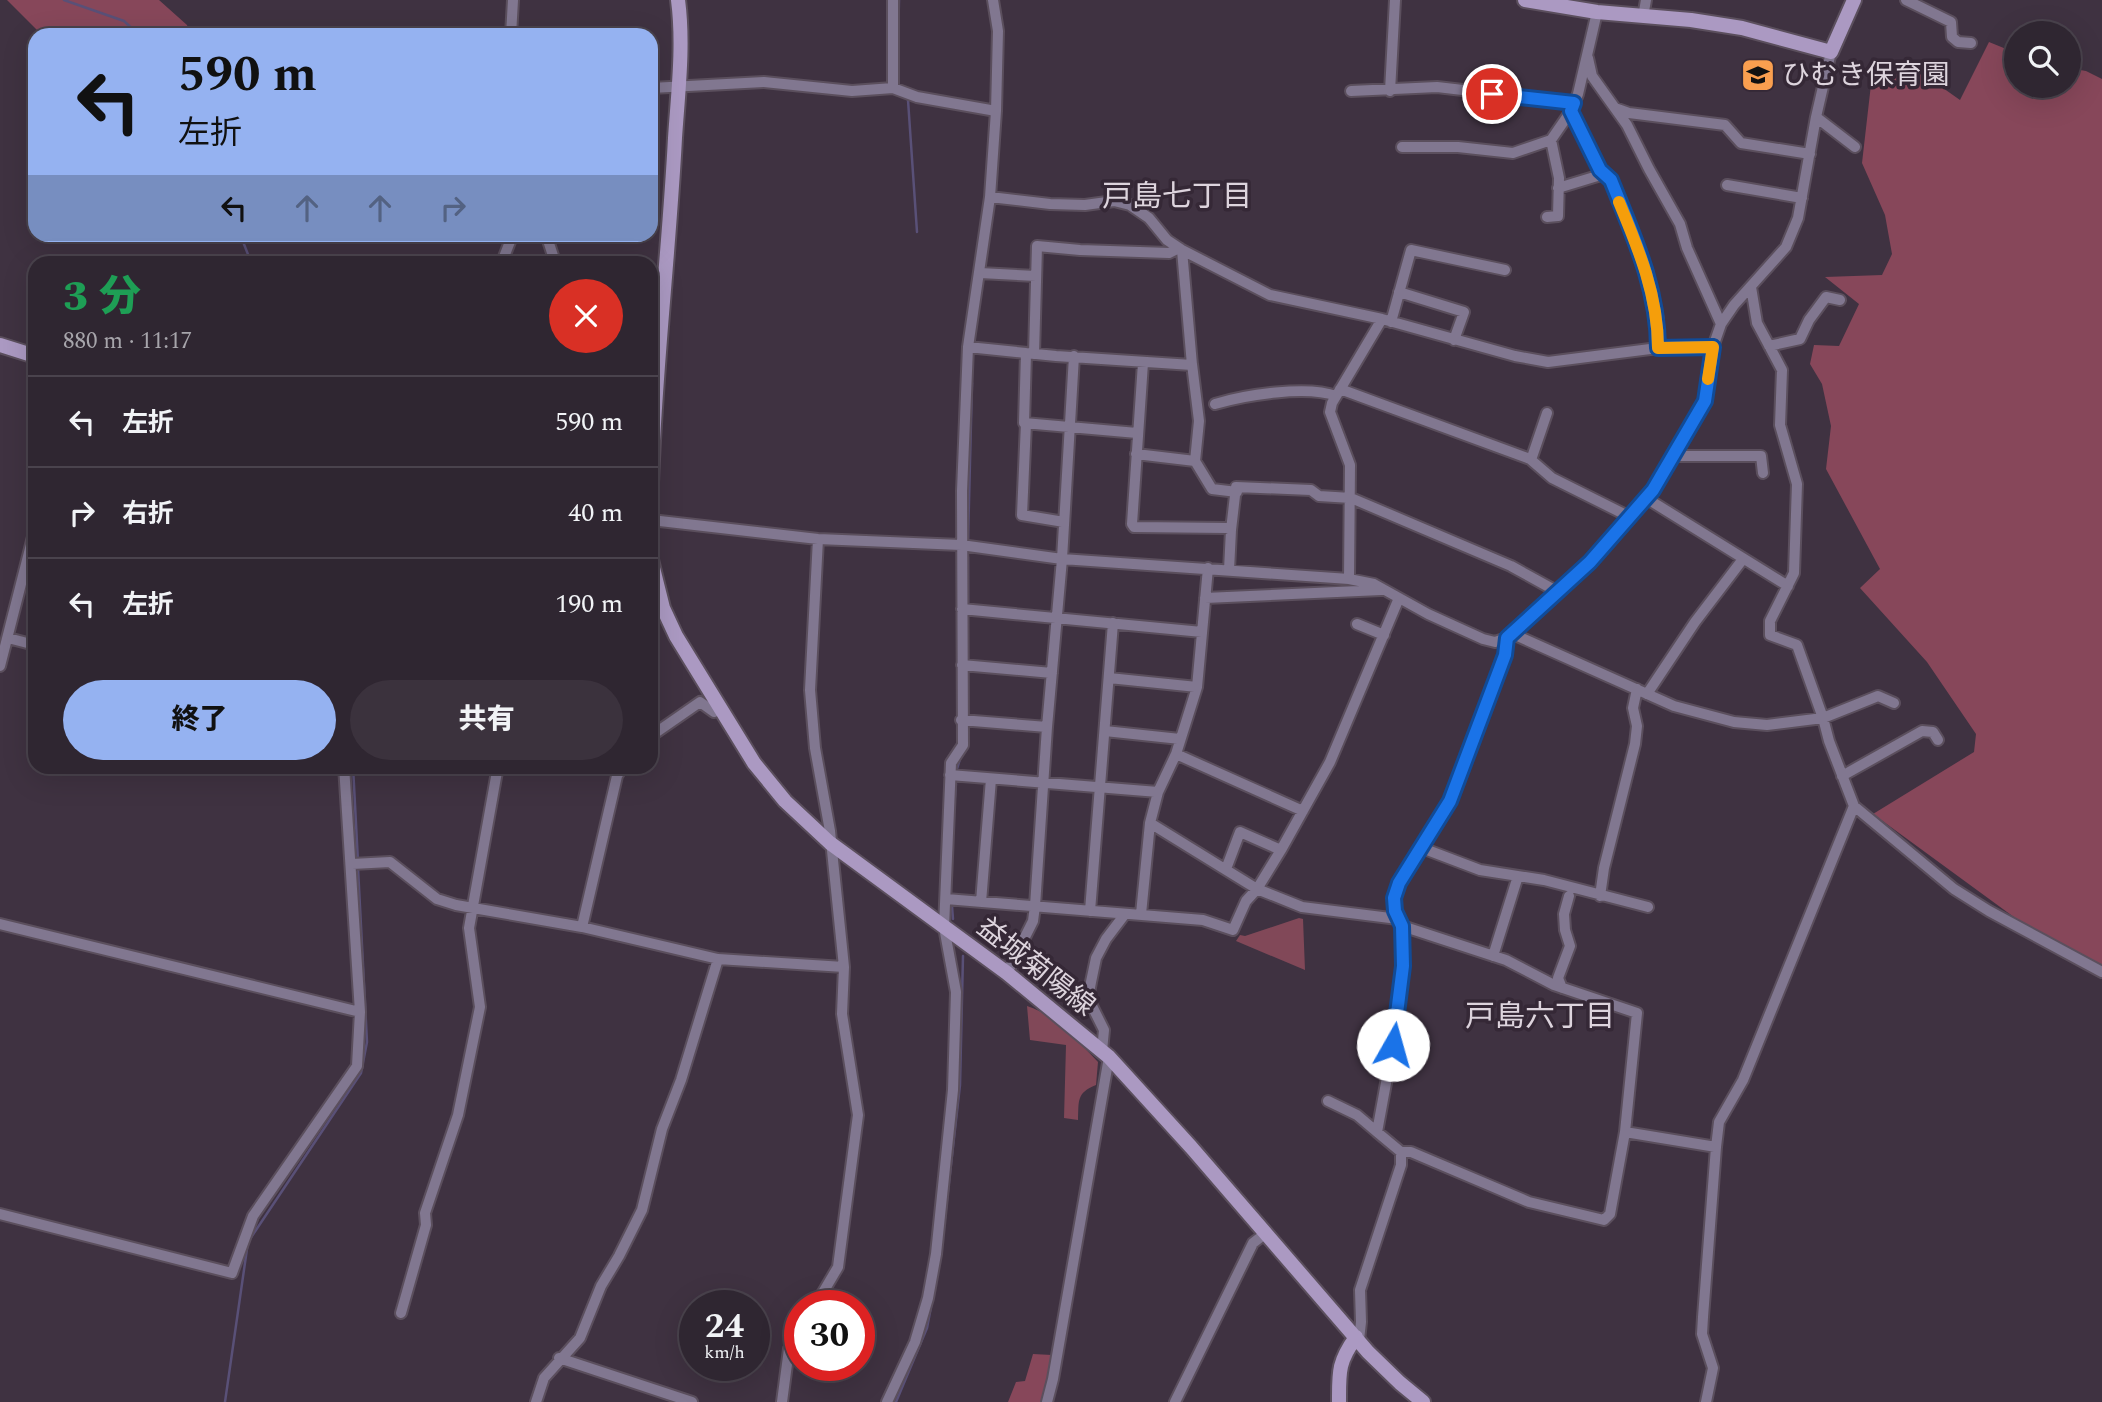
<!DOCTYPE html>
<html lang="ja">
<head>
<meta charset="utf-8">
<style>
  :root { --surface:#2f2631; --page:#3b323d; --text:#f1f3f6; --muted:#a7a5ab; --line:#4a434d; --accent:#95b2f1 }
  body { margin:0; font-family:Spectral,"Noto Sans JP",serif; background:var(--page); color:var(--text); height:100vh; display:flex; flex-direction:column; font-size:26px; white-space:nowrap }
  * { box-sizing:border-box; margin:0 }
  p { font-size:23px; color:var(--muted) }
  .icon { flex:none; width:38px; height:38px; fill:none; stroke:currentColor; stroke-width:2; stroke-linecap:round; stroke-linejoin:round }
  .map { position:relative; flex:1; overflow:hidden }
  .side { position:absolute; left:28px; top:256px; width:630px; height:518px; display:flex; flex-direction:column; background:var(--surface); border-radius:21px; box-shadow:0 7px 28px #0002,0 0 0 2px var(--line) }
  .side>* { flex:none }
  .guide { position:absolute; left:28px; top:28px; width:630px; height:214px; border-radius:21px; box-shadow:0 7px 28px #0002,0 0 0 2px var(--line); background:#95b2f1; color:#111; overflow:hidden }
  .tools { position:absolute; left:2004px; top:21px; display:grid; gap:14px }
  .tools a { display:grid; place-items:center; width:77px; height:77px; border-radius:50%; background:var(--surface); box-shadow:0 7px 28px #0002,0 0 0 2px var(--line); font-size:35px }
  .speed { position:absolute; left:679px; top:1290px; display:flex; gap:14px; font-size:35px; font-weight:700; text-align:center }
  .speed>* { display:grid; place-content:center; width:91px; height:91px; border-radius:50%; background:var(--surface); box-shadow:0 7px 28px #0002,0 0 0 2px var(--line); line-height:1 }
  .speed small { font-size:18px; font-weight:400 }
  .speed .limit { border:10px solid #d22; background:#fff; color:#111 }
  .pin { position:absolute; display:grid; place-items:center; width:60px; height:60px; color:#fff; margin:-30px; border:4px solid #fff; border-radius:50%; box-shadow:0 2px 7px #0007 }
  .me { position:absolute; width:77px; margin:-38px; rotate:7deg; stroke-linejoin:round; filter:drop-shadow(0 0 5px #0008) }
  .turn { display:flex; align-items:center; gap:24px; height:147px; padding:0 35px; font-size:32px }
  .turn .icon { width:91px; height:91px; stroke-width:2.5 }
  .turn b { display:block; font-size:49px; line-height:60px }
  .lanes { display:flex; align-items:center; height:66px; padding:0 35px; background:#0003; justify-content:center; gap:35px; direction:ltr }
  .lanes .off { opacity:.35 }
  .round { display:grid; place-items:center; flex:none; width:74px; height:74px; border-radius:37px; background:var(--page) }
  .summary { display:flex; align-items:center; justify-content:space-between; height:119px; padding:0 35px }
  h1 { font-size:42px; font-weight:800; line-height:52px; color:#1e9e55 }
  .primary-button { display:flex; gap:14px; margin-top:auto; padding:14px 35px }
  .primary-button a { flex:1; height:80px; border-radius:42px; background:var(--accent); color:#111; font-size:28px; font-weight:800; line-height:80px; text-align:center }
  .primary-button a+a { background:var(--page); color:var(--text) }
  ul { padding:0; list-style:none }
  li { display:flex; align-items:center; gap:21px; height:91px; padding:0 35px; border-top:2px solid var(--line) }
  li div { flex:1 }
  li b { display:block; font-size:26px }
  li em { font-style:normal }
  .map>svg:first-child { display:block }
  .green { fill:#814858 }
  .forest { fill:#87475a }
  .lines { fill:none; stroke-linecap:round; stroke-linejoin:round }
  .stream { stroke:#595077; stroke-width:2.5 }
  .street-casing { stroke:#5b4f5d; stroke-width:14 }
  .secondary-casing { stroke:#5b4f5d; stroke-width:18 }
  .street { stroke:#817790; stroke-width:10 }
  .secondary { stroke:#ab99c2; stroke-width:14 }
  .route-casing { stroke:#114b97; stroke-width:18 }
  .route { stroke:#1a73e8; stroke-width:12 }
  .slow { stroke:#f59e0b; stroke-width:12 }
  .labels { text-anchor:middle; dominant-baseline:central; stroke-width:7; stroke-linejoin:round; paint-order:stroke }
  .poi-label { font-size:28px; fill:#ddd4dd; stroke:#352836; text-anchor:start }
  .street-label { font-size:28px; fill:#ddd4dd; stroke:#352836 }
  .neighbourhood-label { font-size:30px; fill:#ddd4dd; stroke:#352836 }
</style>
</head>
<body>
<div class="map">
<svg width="2102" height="1402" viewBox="0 0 2102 1402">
  <rect width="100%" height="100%" fill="#3f3241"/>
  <path class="green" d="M1299,918L1303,919L1305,970L1236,941L1240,935L1245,936Z
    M1027,1006C1055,1015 1078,1041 1098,1062L1096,1085C1076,1093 1079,1101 1078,1120L1064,1118L1066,1045L1030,1040Z"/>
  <path class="forest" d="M7,0H159L187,25L190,35H42Z
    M1989,42L2016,53V86H2068L2069,68L2086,71L2102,79V972L2055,947L1873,814L1974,752L1976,734L1927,662L1860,588L1880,569L1826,469L1831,426L1822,384L1810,364L1814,345L1839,346L1859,304L1825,277L1882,275L1892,254L1885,215L1862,163L1873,67L1909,64L1960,100Z
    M1033,1354L1052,1355L1044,1402H1008L1016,1382L1025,1381Z"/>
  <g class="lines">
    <path class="stream" d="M64,0L124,21L139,35
      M898,44L899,0
      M908,100L917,232
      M240,234L251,262
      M968,541L972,383
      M968,557V605
      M353,766L358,862
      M957,769L960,759
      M954,808L956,784
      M952,906L953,919
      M943,1235L960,1085L963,956
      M225,1402L248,1242L361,1073L367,1042L358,868
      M896,1402L927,1328L931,1307"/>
    <g class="street-casing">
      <path id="street" d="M893,0V88
        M1906,0L1951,22L1952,37L1958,42L1971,43
        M1643,17L1646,0
        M511,35L513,0
        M1588,58L1592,76L1627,125L1649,169L1680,224L1687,248L1721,324
        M651,88L764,82L852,91L893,88L917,97L996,111
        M1351,91L1437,87L1574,103
        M1390,91L1395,0
        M1615,108L1629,113L1725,125L1741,143L1810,154
        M1571,111L1600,170L1610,180L1629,226L1650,282L1658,320V348
        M1816,117L1855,147
        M1402,147H1458L1513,153L1551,140L1571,111L1578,94L1597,12
        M1727,185L1802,198
        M1558,188L1604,174
        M990,197L1050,204L1085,205L1114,201L1130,205L1149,218L1167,240L1182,250L1270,295L1382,319L1515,356L1548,362L1658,348L1713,347
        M1547,217L1558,216L1559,178L1551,140
        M546,234L555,262
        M502,262L513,234
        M980,273L1036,276
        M1751,287L1757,323L1782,370L1780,425L1797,484L1794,573L1770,621V635L1797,645L1823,718L1829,741L1854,806L1954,889L1989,911L2102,972
        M1399,292L1464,312L1454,340
        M1391,322L1411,250L1505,270
        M1769,346L1800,339L1809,320L1826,297L1840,300
        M968,347L1056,356L1192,365L1182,250
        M1026,353L1024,423L1137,433
        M1034,354L1037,246L1080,250L1169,253L1179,248
        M1143,363L1132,524L1134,527L1227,528L1231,530L1229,570
        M1192,364L1199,421L1195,461L1212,489L1237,492
        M1340,389L1530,459L1552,478L1630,517
        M1215,404C1245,395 1307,385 1336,396
        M1026,423L1022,515L1064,522
        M1136,454L1195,461
        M1673,456H1761L1763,473
        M1531,460L1547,413
        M1646,498L1788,586
        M651,520L818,539L961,545L1062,559L1349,579L1374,584L1428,614L1483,639L1495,642L1507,638L1590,562L1630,517L1653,490L1705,401L1713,347L1721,324L1734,305L1786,247L1798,218L1816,117L1831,52
        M1231,530L1236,487L1311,490L1319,496L1351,498L1511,566L1558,592
        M1349,579L1350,465L1330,412L1332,403L1382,319
        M1205,598L1381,590
        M962,609L1202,632
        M1357,624L1384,635
        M1513,634L1674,706L1734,722L1767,725L1823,718L1878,696L1894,703
        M8,638L35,645
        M962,665L1052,673
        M0,666L35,529
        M1109,678L1197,687
        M1647,694L1695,622L1743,559
        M961,720L1047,727
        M1105,731L1180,739
        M651,736L700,702L714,712L720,709
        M1176,754L1303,811
        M950,775L1158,792
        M1842,776L1922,731L1933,732L1938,740
        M1150,823L1257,889L1302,907L1398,919
        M1422,848L1480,870L1544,880L1648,907
        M352,864L390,862L437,899L456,905L582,927L718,959L844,967
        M1226,869L1240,832L1281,850
        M1600,896L1604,868L1635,744L1637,726L1633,708L1637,689
        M946,899L1203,920L1233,930L1246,901L1257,889L1281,850L1330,762L1399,598
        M981,902L991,779
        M1090,911L1113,623
        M1141,914L1150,823L1158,792L1176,754L1197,687L1208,568
        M0,924L360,1012
        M1402,926L1506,960L1554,985L1637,1013L1625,1132L1716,1147
        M582,927L617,776L623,766
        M1493,956L1518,876
        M1007,973L1033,921L1035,906L1047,727L1062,559L1074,356
        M1562,988L1558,978L1570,946L1565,930L1564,914L1569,896
        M1102,1051L1104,1030L1088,998L1091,982L1096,958L1106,939L1125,914
        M1328,1101L1357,1115L1377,1132
        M1401,1152H1411L1529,1202L1604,1220L1610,1214L1625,1132
        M0,1214L232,1273L253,1216L357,1066L360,1012L344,766
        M815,1306L838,1267L858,1115L842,1014L844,967L830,831L815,748L810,690L818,539
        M401,1313L426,1225L425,1213L458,1115L480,1007L469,928L498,766
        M1359,1340L1361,1322L1360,1290L1401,1165V1152L1377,1132L1393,1045L1403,966L1402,926L1395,911L1394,898L1399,883L1450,801L1505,655L1507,638
        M559,1358L692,1402
        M536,1402L544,1378L580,1338L601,1286L619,1256L642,1210L662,1129L681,1080L718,959
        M782,1402L789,1349L800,1331
        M887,1402L915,1342L928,1298L936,1254L953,1090L956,992L944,927L951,763L963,745L962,491L968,347L990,197L996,111L998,31L993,0
        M1047,1402L1053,1379L1109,1057
        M1175,1402L1253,1243L1266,1233
        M1706,1402L1713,1368L1702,1334L1703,1317L1716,1147L1719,1122L1743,1080L1854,806"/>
    </g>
    <g class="secondary-casing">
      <path id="secondary" d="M1525,0L1597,12L1691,20L1742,28L1831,52L1854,0
        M0,345L35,356
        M651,483C655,368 669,253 675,138C678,93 684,45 678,0
        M651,560L663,608L676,636L754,763L785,801L830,843L1007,973L1109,1057L1191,1147L1368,1352L1400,1383L1423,1402
        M1339,1402C1339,1372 1338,1362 1356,1337"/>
    </g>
    <use href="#street" class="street"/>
    <use href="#secondary" class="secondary"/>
  </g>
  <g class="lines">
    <g class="route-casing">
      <path id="route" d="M1393,1045L1403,966L1402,926L1395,911L1394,898L1399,883L1450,801L1505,655L1507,638L1590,562L1653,490L1705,401L1713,347L1658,348C1658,288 1633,235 1611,180L1600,170L1571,111L1574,103L1492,94"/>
    </g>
    <use href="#route" class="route"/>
    <path class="slow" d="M1619,202C1639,250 1658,296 1658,348L1713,347L1708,379"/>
  </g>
  <defs>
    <g id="school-square" transform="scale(1.75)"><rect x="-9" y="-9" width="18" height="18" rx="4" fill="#fa9f4f" stroke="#352836"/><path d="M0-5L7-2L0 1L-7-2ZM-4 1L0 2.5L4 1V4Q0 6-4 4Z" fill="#111"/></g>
  </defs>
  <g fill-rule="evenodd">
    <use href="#school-square" x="1758" y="75"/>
  </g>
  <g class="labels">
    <g class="poi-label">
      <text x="1782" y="75">ひむき保育園</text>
    </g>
    <g class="street-label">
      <text transform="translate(1036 967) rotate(38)">益城菊陽線</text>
    </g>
    <g class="neighbourhood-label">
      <text x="1177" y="197">戸島七丁目</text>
      <text x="1540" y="1017">戸島六丁目</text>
    </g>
  </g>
</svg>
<div class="tools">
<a><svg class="icon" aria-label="search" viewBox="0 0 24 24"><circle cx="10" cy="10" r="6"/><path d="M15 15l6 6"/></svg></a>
</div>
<div class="speed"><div>24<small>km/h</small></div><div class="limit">30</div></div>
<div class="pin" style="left:1492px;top:94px;background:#d93025"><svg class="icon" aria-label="arrive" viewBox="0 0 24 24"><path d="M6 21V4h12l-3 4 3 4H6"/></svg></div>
<svg class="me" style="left:1393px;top:1045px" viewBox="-20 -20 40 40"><circle r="19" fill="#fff"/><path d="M0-13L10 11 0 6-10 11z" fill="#1a73e8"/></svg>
<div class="guide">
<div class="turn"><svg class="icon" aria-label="left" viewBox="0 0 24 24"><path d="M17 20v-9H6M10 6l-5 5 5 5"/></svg><div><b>590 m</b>左折</div></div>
<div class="lanes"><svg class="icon" aria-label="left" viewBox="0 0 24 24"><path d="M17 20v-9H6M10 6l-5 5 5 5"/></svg><svg class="icon off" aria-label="ahead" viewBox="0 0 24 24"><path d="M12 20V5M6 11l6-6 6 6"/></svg><svg class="icon off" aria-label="ahead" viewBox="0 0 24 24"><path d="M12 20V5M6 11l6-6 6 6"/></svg><svg class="icon off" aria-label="right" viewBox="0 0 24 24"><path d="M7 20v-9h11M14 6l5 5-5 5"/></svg></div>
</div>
<section class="side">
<div class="summary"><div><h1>3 分</h1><p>880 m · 11:17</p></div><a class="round" style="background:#d93025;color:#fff"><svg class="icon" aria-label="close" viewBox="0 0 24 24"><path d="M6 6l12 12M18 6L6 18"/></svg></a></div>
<ul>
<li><svg class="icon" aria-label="left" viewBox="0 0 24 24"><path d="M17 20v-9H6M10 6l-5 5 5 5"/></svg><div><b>左折</b></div><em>590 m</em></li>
<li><svg class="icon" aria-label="right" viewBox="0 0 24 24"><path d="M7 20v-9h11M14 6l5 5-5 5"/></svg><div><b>右折</b></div><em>40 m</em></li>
<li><svg class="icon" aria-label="left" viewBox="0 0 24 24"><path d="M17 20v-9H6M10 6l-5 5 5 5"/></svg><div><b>左折</b></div><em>190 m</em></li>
</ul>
<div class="primary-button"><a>終了</a><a>共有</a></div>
</section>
</div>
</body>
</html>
